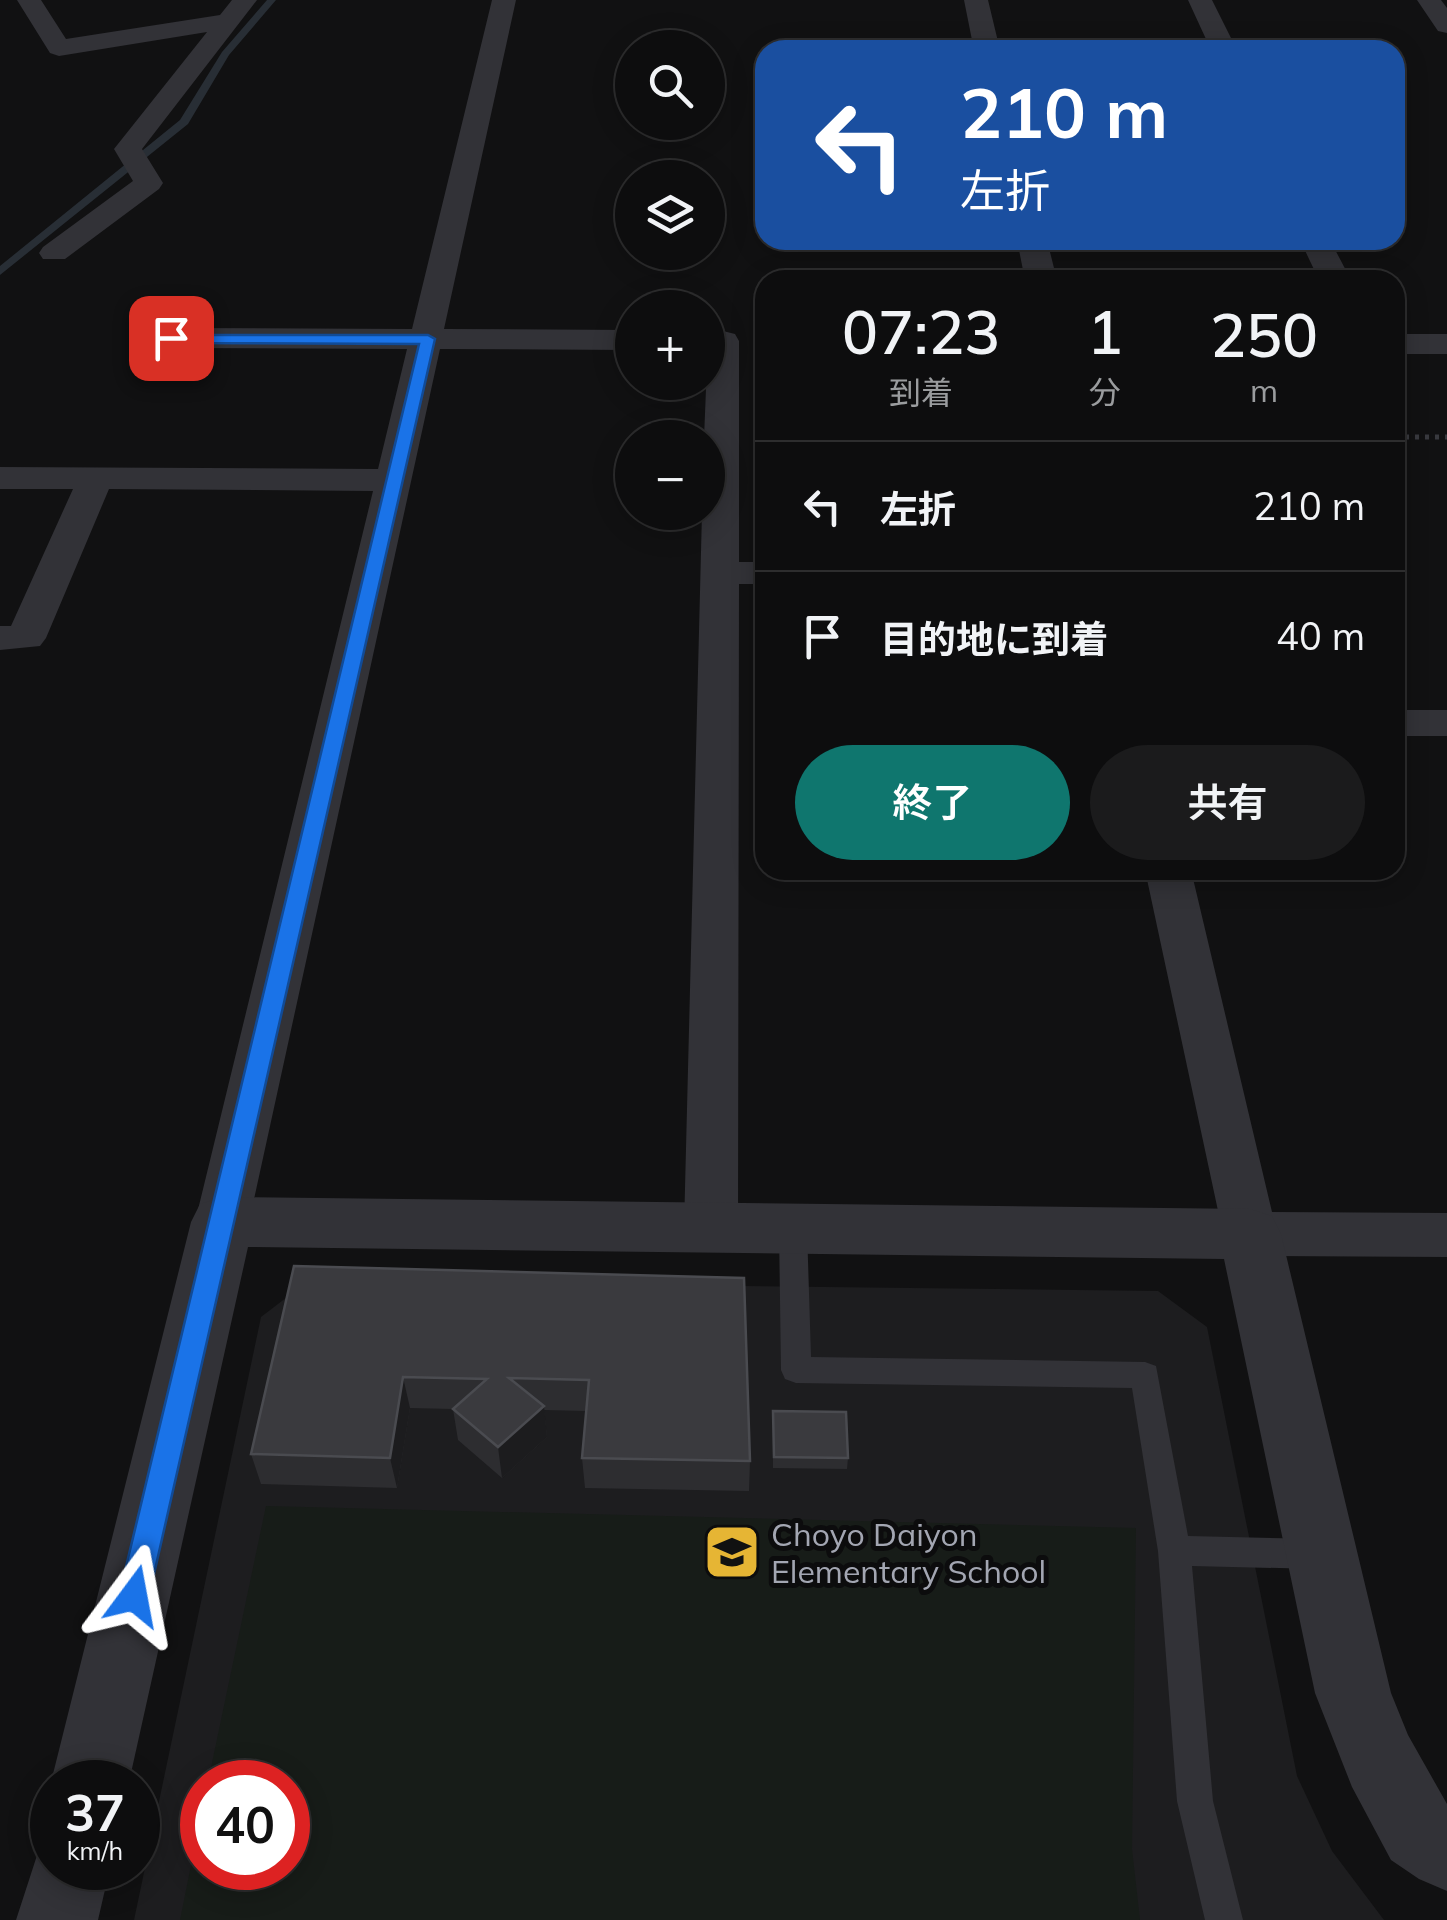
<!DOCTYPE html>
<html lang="ja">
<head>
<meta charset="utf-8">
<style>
  :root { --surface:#0d0d0e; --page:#1b1b1c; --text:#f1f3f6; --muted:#9a9c9e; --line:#2d2d2e; --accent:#0f766e }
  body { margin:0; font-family:Mulish,"Noto Sans JP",sans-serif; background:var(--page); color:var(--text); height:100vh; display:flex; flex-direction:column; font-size:38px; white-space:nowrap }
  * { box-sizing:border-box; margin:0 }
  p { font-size:32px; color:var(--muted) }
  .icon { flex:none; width:55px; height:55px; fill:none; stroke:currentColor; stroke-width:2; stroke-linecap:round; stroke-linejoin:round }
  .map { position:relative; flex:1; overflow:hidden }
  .drawer { position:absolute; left:755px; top:270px; width:650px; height:610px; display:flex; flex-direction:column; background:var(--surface); border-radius:30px; box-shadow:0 5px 25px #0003,0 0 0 2px var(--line) }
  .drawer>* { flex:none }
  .banner { position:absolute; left:755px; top:40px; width:650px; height:210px; border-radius:30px; box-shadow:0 5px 25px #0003,0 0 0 2px var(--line); background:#1a4fa0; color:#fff; overflow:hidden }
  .tools { position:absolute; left:615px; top:30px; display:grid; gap:20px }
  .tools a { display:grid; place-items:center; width:110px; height:110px; border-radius:50%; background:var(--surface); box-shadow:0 5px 25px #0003,0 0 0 2px var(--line); font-size:50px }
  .speed { position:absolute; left:30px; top:1760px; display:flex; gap:20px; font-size:50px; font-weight:700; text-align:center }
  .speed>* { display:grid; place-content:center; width:130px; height:130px; border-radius:50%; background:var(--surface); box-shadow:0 5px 25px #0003,0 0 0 2px var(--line); line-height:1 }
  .speed small { font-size:25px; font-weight:400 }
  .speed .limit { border:15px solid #d22; background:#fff; color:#111 }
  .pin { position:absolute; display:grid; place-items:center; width:85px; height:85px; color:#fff; margin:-42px; border-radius:20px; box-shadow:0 5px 15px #0006 }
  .me { position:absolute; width:110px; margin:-55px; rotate:13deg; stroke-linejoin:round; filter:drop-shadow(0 0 8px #0008) }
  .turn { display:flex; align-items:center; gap:35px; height:210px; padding:0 40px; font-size:45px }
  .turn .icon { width:130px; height:130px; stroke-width:2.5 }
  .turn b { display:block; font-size:70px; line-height:85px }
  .eta { display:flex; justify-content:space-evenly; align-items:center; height:170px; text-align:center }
  .eta b { font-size:60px; font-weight:600; line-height:70px }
  .button { display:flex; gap:20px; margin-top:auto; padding:20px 40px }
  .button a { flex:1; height:115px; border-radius:60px; background:var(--accent); color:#fff; font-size:40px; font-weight:600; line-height:115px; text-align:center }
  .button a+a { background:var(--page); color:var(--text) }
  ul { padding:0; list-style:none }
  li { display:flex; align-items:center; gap:30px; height:130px; padding:0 40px; border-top:2px solid var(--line) }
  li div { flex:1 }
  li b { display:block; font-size:38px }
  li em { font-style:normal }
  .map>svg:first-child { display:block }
  .built { fill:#1d1d1f; fill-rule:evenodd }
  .green { fill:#171c18 }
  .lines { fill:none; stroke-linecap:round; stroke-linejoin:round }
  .stream { fill:#282e35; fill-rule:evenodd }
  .path { stroke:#38393e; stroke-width:5; stroke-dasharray:4 6; stroke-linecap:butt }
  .service { fill:#323237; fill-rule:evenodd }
  .minor { fill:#323237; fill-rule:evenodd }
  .tertiary { fill:#323237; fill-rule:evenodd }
  .wall { fill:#2d2d30 }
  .shaded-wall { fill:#1c1c1e }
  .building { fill:#3a3a3e; stroke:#4a4b50; stroke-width:2.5 }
  .route { fill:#1a73e8; stroke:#114b97; stroke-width:2.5 }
  .labels { text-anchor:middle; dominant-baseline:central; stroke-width:10; stroke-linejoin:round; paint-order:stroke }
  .near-poi-label { font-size:32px; fill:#a3a6b2; stroke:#0c0c0d; text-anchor:start }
</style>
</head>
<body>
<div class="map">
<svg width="1447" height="1920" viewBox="0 0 1447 1920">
  <rect width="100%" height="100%" fill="#111112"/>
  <path class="built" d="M308,1281L1158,1291L1207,1327L1297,1776L1332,1851L1384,1920H134L261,1317ZM202,1782H288V1868H202Z"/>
  <path class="green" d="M266,1506L1136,1528L1132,1849L1140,1920H180L202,1811V1868H288V1782H208Z"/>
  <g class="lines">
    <path class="stream" d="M267,0H276L229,55L188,124L0,275V266L180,120L222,52Z"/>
    <path class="path" d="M1395,437H1447"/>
    <path class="service" d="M793,1218L803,1221L807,1229L811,1357L1145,1362L1156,1366L1188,1536L1318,1539L1330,1543L1334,1554L1330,1565L1318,1569L1192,1566L1213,1801L1243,1920H1205L1177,1801L1158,1551L1132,1388L796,1383L785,1379L781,1370L779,1229L783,1221Z"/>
    <path class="minor" d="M17,0H41L66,39L220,15L232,0H257L142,149L163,183L159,189L65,259H43L39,253L43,247L133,181L114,149L207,32L59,56L50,53Z
      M492,0H516L444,329L632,330V350L440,349L249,1222L241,1237L222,1244L203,1237L195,1222L373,491L109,489L46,638L40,646L0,650V626H11L73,489H0V467L378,469L407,349L171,348L160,345L155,338L160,331L171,328L412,329Z
      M964,0H988L1000,50H974Z
      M1188,0H1212L1237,50H1211Z
      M1417,0H1441L1447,8V33L1438,31Z
      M1017,240H1047L1057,280H1025Z
      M1300,240H1330L1351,280H1319Z
      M723,331L735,334L739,341V562H765V584H739L738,1228L730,1243L711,1250L692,1243L684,1228L702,512H708V438H704L708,340L711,334Z
      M1395,334H1447V354H1395Z
      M1395,710H1447V736H1395Z
      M1145,870H1191L1272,1212L1447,1213V1257L1250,1256L1231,1249L1223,1234Z"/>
    <path class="tertiary" d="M222,1197L1250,1209L1272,1216L1281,1234L1391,1693L1408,1735L1447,1804V1891L1419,1879L1391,1860L1352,1787L1315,1693L1224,1259L248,1247L129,1782H52V1786L51,1782L191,1222L200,1204Z
      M52,1835V1868H110L98,1920H16L42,1840Z"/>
  </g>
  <path class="wall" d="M294,1266L744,1278L750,1461L749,1491L585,1488L582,1458L586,1411L544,1410L547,1437L502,1478L458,1440L453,1409L410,1408L397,1488L261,1484L251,1454Z
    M773,1411L848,1458L847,1469L773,1468Z"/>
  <path class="shaded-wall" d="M403,1377L410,1408L397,1488L390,1458Z
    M544,1406L547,1437L502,1478L498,1447Z"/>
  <path class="building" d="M294,1266L744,1278L750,1461L582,1458L589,1380L509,1378L544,1406L498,1447L453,1409L487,1379L403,1377L390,1458L251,1454Z
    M773,1411L846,1412L848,1458L774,1457Z"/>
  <path class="route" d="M165,335H428L435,339L149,1596L144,1606L134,1610L123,1606L119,1596L419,344L171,343L165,342Z"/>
  <defs>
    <g id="school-square" transform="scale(2.875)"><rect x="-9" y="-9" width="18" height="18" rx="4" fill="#e6b534" stroke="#0c0c0d"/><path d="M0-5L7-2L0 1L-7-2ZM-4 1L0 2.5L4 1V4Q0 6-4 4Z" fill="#111"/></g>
  </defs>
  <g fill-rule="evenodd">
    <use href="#school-square" x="732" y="1552"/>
  </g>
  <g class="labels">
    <g class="near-poi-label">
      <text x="771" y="1534">Choyo Daiyon<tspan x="771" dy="37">Elementary School</tspan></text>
    </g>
  </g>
</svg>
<div class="tools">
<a><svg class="icon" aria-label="search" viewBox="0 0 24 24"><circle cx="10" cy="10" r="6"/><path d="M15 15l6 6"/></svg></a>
<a><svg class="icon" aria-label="layers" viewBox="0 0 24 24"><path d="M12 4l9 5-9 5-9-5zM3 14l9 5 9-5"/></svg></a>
<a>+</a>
<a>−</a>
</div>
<div class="speed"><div>37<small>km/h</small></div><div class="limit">40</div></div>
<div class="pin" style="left:171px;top:338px;background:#d93025"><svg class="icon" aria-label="arrive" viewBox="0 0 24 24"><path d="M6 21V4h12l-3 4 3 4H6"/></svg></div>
<svg class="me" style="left:134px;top:1596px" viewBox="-20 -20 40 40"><path d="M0-17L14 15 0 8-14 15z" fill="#1a73e8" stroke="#fff" stroke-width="4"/></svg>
<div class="banner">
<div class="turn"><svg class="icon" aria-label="left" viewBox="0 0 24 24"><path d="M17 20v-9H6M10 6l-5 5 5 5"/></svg><div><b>210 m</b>左折</div></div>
</div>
<section class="drawer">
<div class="eta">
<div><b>07:23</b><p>到着</p></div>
<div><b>1</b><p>分</p></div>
<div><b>250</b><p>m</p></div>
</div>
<ul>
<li><svg class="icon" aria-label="left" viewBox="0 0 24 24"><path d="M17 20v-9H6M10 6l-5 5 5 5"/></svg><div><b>左折</b></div><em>210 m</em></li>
<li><svg class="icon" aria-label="arrive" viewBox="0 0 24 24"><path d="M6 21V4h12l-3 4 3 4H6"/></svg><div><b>目的地に到着</b></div><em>40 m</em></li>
</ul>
<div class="button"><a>終了</a><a>共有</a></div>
</section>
</div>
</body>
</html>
